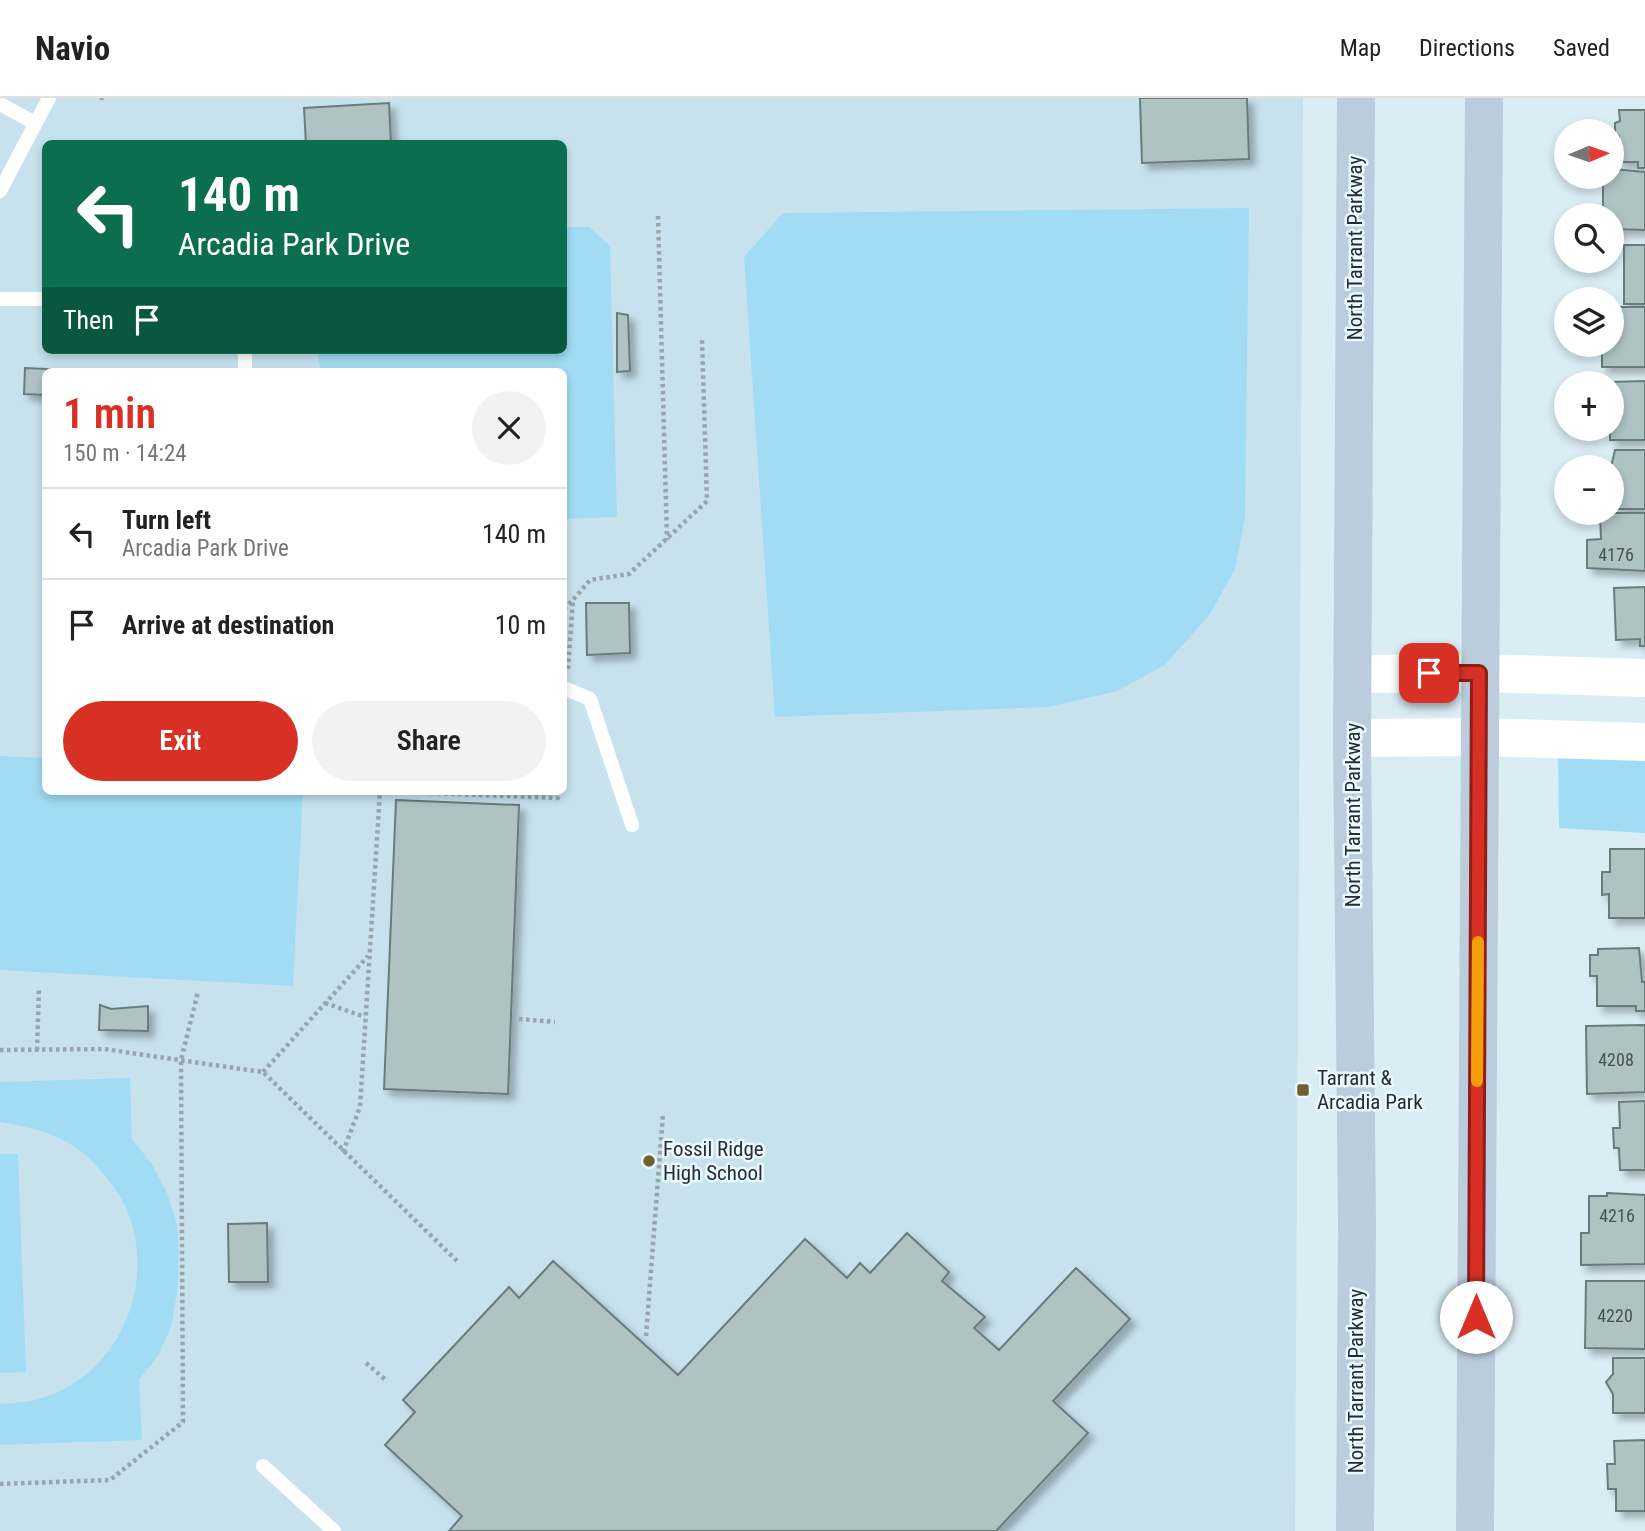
<!DOCTYPE html>
<html lang="en">
<head>
<meta charset="utf-8">
<style>
  :root { --surface:#fff; --page:#f2f2f2; --text:#222; --muted:#767676; --line:#e0e0e0; --accent:#d93025 }
  body { margin:0; font-family:"Roboto Condensed",sans-serif; background:var(--page); color:var(--text); height:100vh; display:flex; flex-direction:column; font-size:26px; white-space:nowrap }
  * { box-sizing:border-box; margin:0 }
  p { font-size:23px; color:var(--muted) }
  .icon { flex:none; width:38px; height:38px; fill:none; stroke:currentColor; stroke-width:2; stroke-linecap:round; stroke-linejoin:round }
  .map { position:relative; flex:1; overflow:hidden }
  .sheet { position:absolute; left:42px; top:270px; width:525px; height:427px; display:flex; flex-direction:column; background:var(--surface); border-radius:10px; box-shadow:0 4px 10px #0003 }
  .sheet>* { flex:none }
  .hud { position:absolute; left:42px; top:42px; width:525px; height:214px; border-radius:10px; box-shadow:0 4px 10px #0003; background:#0b6e4f; color:#fff; overflow:hidden }
  .needle { width:46px; rotate:88deg }
  .buttons { position:absolute; left:1554px; top:21px; display:grid; gap:14px }
  .buttons a { display:grid; place-items:center; width:70px; height:70px; border-radius:50%; background:var(--surface); box-shadow:0 4px 10px #0003; font-size:35px }
  .pin { position:absolute; display:grid; place-items:center; width:60px; height:60px; color:#fff; margin:-30px; border-radius:14px; box-shadow:0 4px 10px #0006 }
  .me { position:absolute; width:77px; margin:-38px; rotate:0deg; stroke-linejoin:round; filter:drop-shadow(0 0 5px #0008) }
  .turn { display:flex; align-items:center; gap:24px; height:147px; padding:0 21px; font-size:32px }
  .turn .icon { width:91px; height:91px; stroke-width:2.5 }
  .turn b { display:block; font-size:49px; line-height:60px }
  .then { display:flex; align-items:center; height:66px; padding:0 21px; background:#0003; gap:14px; font-size:26px }
  .round { display:grid; place-items:center; flex:none; width:74px; height:74px; border-radius:37px; background:var(--page) }
  .overview { display:flex; align-items:center; justify-content:space-between; height:119px; padding:0 21px }
  h1 { font-size:42px; font-weight:600; line-height:52px; color:var(--accent) }
  .action { display:flex; gap:14px; margin-top:auto; padding:14px 21px }
  .action a { flex:1; height:80px; border-radius:42px; background:var(--accent); color:#fff; font-size:28px; font-weight:600; line-height:80px; text-align:center }
  .action a+a { background:var(--page); color:var(--text) }
  ul { padding:0; list-style:none }
  li { display:flex; align-items:center; gap:21px; height:91px; padding:0 21px; border-top:2px solid var(--line) }
  li div { flex:1 }
  li b { display:block; font-size:26px }
  li em { font-style:normal }
  header { display:flex; align-items:center; gap:42px; box-sizing:border-box; height:98px; padding:0 35px; background:var(--surface); border-bottom:2px solid var(--line) }
  header strong { font-size:33px }
  nav { display:flex; gap:38px; margin-inline-start:auto; font-size:24px }
  .map>svg:first-child { display:block }
  .built { fill:#c7e2ed; fill-rule:evenodd }
  .green { fill:#a1dcf4 }
  .building { fill:#afc3c4; stroke:#697c7d; stroke-width:2; filter:url(#shadow) }
  .lines { fill:none; stroke-linecap:round; stroke-linejoin:round }
  .path { stroke:#98a6ac; stroke-width:4.5; stroke-dasharray:3.5 3.5; stroke-linecap:butt }
  .lane { stroke:#fff; stroke-width:14 }
  .secondary { stroke:#fff; stroke-width:38 }
  .primary { stroke:#bcd; stroke-width:38 }
  .route-casing { stroke:#8d1f18; stroke-width:18 }
  .route { stroke:#d93025; stroke-width:12 }
  .slow { stroke:#f59e0b; stroke-width:12 }
  .poi-dot { fill:#70622f; stroke:#eaf9ff; stroke-width:2.5 }
  .labels { text-anchor:middle; dominant-baseline:central; stroke-width:5; stroke-linejoin:round; paint-order:stroke }
  .number-label { font-size:18px; fill:#485255 }
  .street-label { font-size:21px; fill:#262d30; stroke:#eaf9ff }
  .poi-label { font-size:21px; fill:#262d30; stroke:#eaf9ff; text-anchor:start }
</style>
</head>
<body>
<header>
<strong>Navio</strong>
<nav><a>Map</a><a>Directions</a><a>Saved</a></nav>
</header>
<div class="map">
<svg width="1645" height="1433" viewBox="0 0 1645 1433">
  <defs>
    <filter id="shadow"><feDropShadow dx="6" dy="6" stdDeviation="3.5" flood-color="#0004"/></filter>
  </defs>
  <rect width="100%" height="100%" fill="#daecf4"/>
  <path class="built" d="M0,0H1303L1295,1433H0ZM46,46H564V252H46ZM46,273H564V693H46Z"/>
  <path class="green" d="M1249,110L1245,419L1235,471L1210,516L1165,567L1117,593L1049,609L775,619L744,159L783,115Z
    M564,129H589L610,148L617,419L564,421V273H321L317,252H564Z
    M1558,649L1645,654V735L1559,730Z
    M0,658L45,660L46,693H303L293,888L0,872Z
    M130,980L132,1041L152,1066L167,1095L177,1127L179,1161L177,1196L171,1229L158,1258L139,1282L142,1342L0,1347V1306C13,1305 30,1304 42,1300C134,1272 168,1150 106,1079C94,1064 79,1049 61,1041C42,1031 22,1028 0,1024V984Z
    M0,1056H18L26,1274L0,1275Z"/>
  <path class="building" d="M1140,0H1247L1249,61L1142,65Z
    M389,5L391,46H306L304,10Z
    M1619,12H1645V70H1638V64H1619V38L1615,35V25L1620,23Z
    M1612,71L1645,74V132L1612,131V117H1603V79H1612Z
    M1624,147H1645V206H1624Z
    M1612,209H1645V269H1602V247H1612Z
    M617,215L628,217L630,273L617,274Z
    M25,270L90,273H46V297L24,296Z
    M1645,283V342H1610V333H1605V331H1612V285L1609,284Z
    M1615,352H1645V411H1616V378L1611,369Z
    M1600,415H1645V473L1587,470V442L1601,441Z
    M1645,489V548H1640V541L1616,542L1614,490Z
    M586,505H629L630,555L587,557Z
    M396,702L519,707L508,996L384,991Z
    M1610,751H1645V820H1609V796L1602,797V774H1610Z
    M1639,850L1642,884H1645V913H1636V908H1597V878H1590V857H1598V851Z
    M100,907L111,911L148,908V933L99,932Z
    M1645,927V994L1587,996L1586,928Z
    M1645,1003V1072H1620L1619,1050H1614L1613,1030H1620L1619,1004Z
    M1607,1095L1645,1097V1166L1581,1167V1135H1589V1098H1607Z
    M267,1125L268,1184H229L228,1126Z
    M907,1135L949,1174L942,1183L985,1219L974,1230L999,1252L1076,1170L1130,1221L1053,1303L1088,1335L996,1433H449L462,1418L385,1347L415,1314L403,1302L509,1189L519,1200L553,1163L678,1277L805,1141L847,1180L860,1165L870,1175Z
    M1586,1183H1645V1251L1585,1250Z
    M1613,1260H1645V1315H1613V1296L1606,1284L1613,1276Z
    M1645,1342V1413H1616V1391H1608L1607,1366H1615L1614,1343Z"/>
  <g class="lines">
    <path class="path" d="M100,0H105
      M658,118L667,442
      M564,511L573,502
      M568,571L573,502L590,482L629,476L707,403L702,242
      M564,628L565,611
      M381,693L558,700V693
      M325,905L365,919
      M519,921L555,924
      M0,952L104,951L263,974L457,1163
      M37,952L39,890
      M263,974L368,858
      M343,1054L360,1009L380,693
      M646,1238L663,1016
      M366,1265L387,1283
      M0,1386L110,1382L183,1324L181,962L198,894"/>
    <path class="lane" d="M0,6L35,25
      M0,93L49,0
      M0,201H46
      M245,252V273
      M564,590L590,601L632,727
      M263,1368L334,1433"/>
    <path class="secondary" d="M1352,576L1479,575L1645,580
      M1352,640L1479,639L1645,644"/>
    <path class="primary" d="M1355,1433L1357,1124L1352,640L1356,0
      M1475,1433L1484,0"/>
  </g>
  <g class="lines">
    <g class="route-casing">
      <path id="route" d="M1429,575H1479L1476,1219"/>
    </g>
    <use href="#route" class="route"/>
    <path class="slow" d="M1477,983L1478,844"/>
  </g>
  <g class="poi-dot">
    <rect x="1296" y="985" width="14" height="14" rx="3.5"/>
    <circle cx="649" cy="1063" r="7"/>
  </g>
  <g class="labels">
    <g class="number-label">
      <text x="1616" y="456">4176</text>
      <text x="1616" y="961">4208</text>
      <text x="1617" y="1117">4216</text>
      <text x="1615" y="1217">4220</text>
    </g>
    <g class="street-label">
      <text transform="translate(1355 150) rotate(-90)">North Tarrant Parkway</text>
      <text transform="translate(1353 717) rotate(-90)">North Tarrant Parkway</text>
      <text transform="translate(1356 1283) rotate(-90)">North Tarrant Parkway</text>
    </g>
    <g class="poi-label">
      <text x="1317" y="980">Tarrant &amp;<tspan x="1317" dy="24">Arcadia Park</tspan></text>
      <text x="663" y="1051">Fossil Ridge<tspan x="663" dy="24">High School</tspan></text>
    </g>
  </g>
</svg>
<div class="buttons">
<a><svg class="needle" viewBox="-14 -14 28 28"><path d="M0-13l5 13h-10z" fill="#e53935"/><path d="M0 13l5-13h-10z" fill="#767676"/></svg></a>
<a><svg class="icon" aria-label="search" viewBox="0 0 24 24"><circle cx="10" cy="10" r="6"/><path d="M15 15l6 6"/></svg></a>
<a><svg class="icon" aria-label="layers" viewBox="0 0 24 24"><path d="M12 4l9 5-9 5-9-5zM3 14l9 5 9-5"/></svg></a>
<a>+</a>
<a>−</a>
</div>
<div class="pin" style="left:1429px;top:575px;background:#d93025"><svg class="icon" aria-label="arrive" viewBox="0 0 24 24"><path d="M6 21V4h12l-3 4 3 4H6"/></svg></div>
<svg class="me" style="left:1476px;top:1219px" viewBox="-20 -20 40 40"><circle r="19" fill="#fff"/><path d="M0-13L10 11 0 6-10 11z" fill="#d93025"/></svg>
<div class="hud">
<div class="turn"><svg class="icon" aria-label="left" viewBox="0 0 24 24"><path d="M17 20v-9H6M10 6l-5 5 5 5"/></svg><div><b>140 m</b>Arcadia Park Drive</div></div>
<div class="then">Then<svg class="icon" aria-label="arrive" viewBox="0 0 24 24"><path d="M6 21V4h12l-3 4 3 4H6"/></svg></div>
</div>
<section class="sheet">
<div class="overview"><div><h1>1 min</h1><p>150 m · 14:24</p></div><a class="round"><svg class="icon" aria-label="close" viewBox="0 0 24 24"><path d="M6 6l12 12M18 6L6 18"/></svg></a></div>
<ul>
<li><svg class="icon" aria-label="left" viewBox="0 0 24 24"><path d="M17 20v-9H6M10 6l-5 5 5 5"/></svg><div><b>Turn left</b><p>Arcadia Park Drive</p></div><em>140 m</em></li>
<li><svg class="icon" aria-label="arrive" viewBox="0 0 24 24"><path d="M6 21V4h12l-3 4 3 4H6"/></svg><div><b>Arrive at destination</b></div><em>10 m</em></li>
</ul>
<div class="action"><a>Exit</a><a>Share</a></div>
</section>
</div>
</body>
</html>
